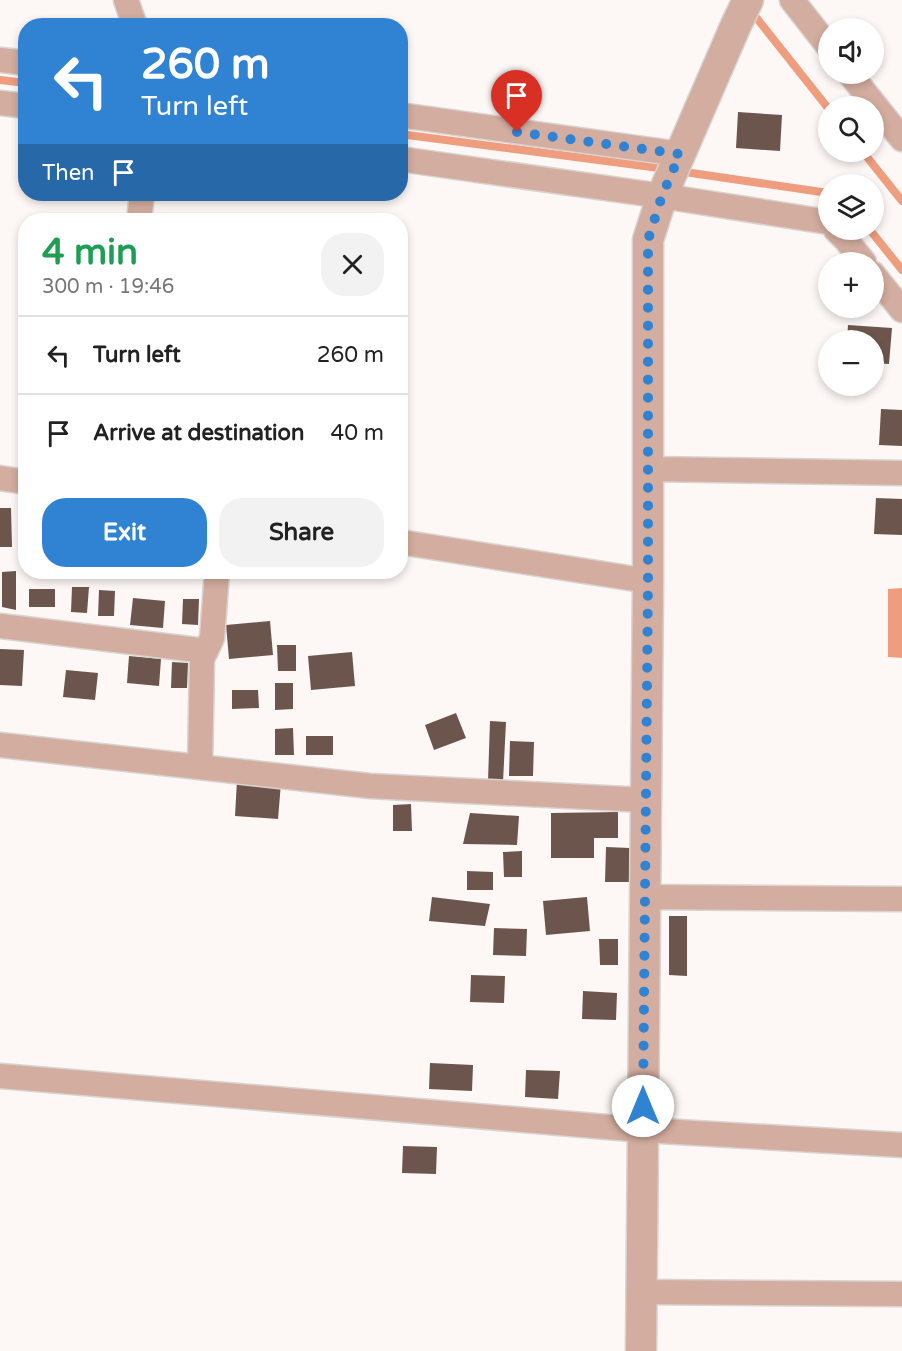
<!DOCTYPE html>
<html lang="en">
<head>
<meta charset="utf-8">
<style>
  :root { --surface:#fff; --page:#f2f2f2; --text:#222; --muted:#767676; --line:#e0e0e0; --accent:#3083d2 }
  body { margin:0; font-family:"Varela Round",sans-serif; background:var(--page); color:var(--text); height:100vh; display:flex; flex-direction:column; font-size:22px; white-space:nowrap }
  * { box-sizing:border-box; margin:0 }
  p { font-size:20px; color:var(--muted) }
  .icon { flex:none; width:33px; height:33px; fill:none; stroke:currentColor; stroke-width:2; stroke-linecap:round; stroke-linejoin:round }
  .map { position:relative; flex:1; overflow:hidden }
  .details { position:absolute; left:18px; top:213px; width:390px; height:366px; display:flex; flex-direction:column; background:var(--surface); border-radius:24px; box-shadow:0 3px 9px #0003 }
  .details>* { flex:none }
  .guide { position:absolute; left:18px; top:18px; width:390px; height:183px; border-radius:24px; box-shadow:0 3px 9px #0003; background:#3083d2; color:#fff; overflow:hidden }
  .fabs { position:absolute; left:818px; top:18px; display:grid; gap:12px }
  .fabs a { display:grid; place-items:center; width:66px; height:66px; border-radius:50%; background:var(--surface); box-shadow:0 3px 9px #0003; font-size:30px }
  .pin { position:absolute; display:grid; place-items:center; width:51px; height:51px; color:#fff; margin:-62px -26px; border-radius:50% 50% 50% 0; rotate:-45deg; box-shadow:0 0 6px #0007 }
  .pin .icon { rotate:45deg }
  .me { position:absolute; width:66px; margin:-33px; rotate:0deg; stroke-linejoin:round; filter:drop-shadow(0 0 4px #0008) }
  .turn { display:flex; align-items:center; gap:21px; height:126px; padding:0 24px; font-size:27px }
  .turn .icon { width:78px; height:78px; stroke-width:2.5 }
  .turn b { display:block; font-size:42px; line-height:51px }
  .then { display:flex; align-items:center; height:57px; padding:0 24px; background:#0003; gap:12px; font-size:22px }
  .round { display:grid; place-items:center; flex:none; width:63px; height:63px; border-radius:24px; background:var(--page) }
  .overview { display:flex; align-items:center; justify-content:space-between; height:102px; padding:0 24px }
  h1 { font-size:36px; font-weight:700; line-height:45px; color:#1e9e55 }
  .cta { display:flex; gap:12px; margin-top:auto; padding:12px 24px }
  .cta a { flex:1; height:69px; border-radius:24px; background:var(--accent); color:#fff; font-size:24px; font-weight:700; line-height:69px; text-align:center }
  .cta a+a { background:var(--page); color:var(--text) }
  ul { padding:0; list-style:none }
  li { display:flex; align-items:center; gap:18px; height:78px; padding:0 24px; border-top:2px solid var(--line) }
  li div { flex:1 }
  li b { display:block; font-size:22px }
  li em { font-style:normal }
  .map>svg:first-child { display:block }
  .water { fill:#ef9d7f }
  .lines { fill:none; stroke-linecap:round; stroke-linejoin:round }
  .stream { stroke:#ef9d7f; stroke-width:8 }
  .building { fill:#6c554d }
  .minor-casing { stroke:#d9d3d1; stroke-width:27 }
  .tertiary-casing { stroke:#d9d3d1; stroke-width:33 }
  .minor { stroke:#d3ad9f; stroke-width:24 }
  .tertiary { stroke:#d3ad9f; stroke-width:30 }
  .route { stroke:#3083d2; stroke-width:10; stroke-dasharray:0 18 }
</style>
</head>
<body>
<div class="map">
<svg width="902" height="1351" viewBox="0 0 902 1351">
  <rect width="100%" height="100%" fill="#fdf7f5"/>
  <path class="water" d="M902,588V658L888,657V589Z"/>
  <g class="lines">
    <path class="stream" d="M751,11L828,108
      M0,80L26,83
      M400,134L667,169
      M863,152L902,201
      M678,171L828,193
      M870,230L902,270"/>
  </g>
  <path class="building" d="M738,112L782,115L780,151L736,148Z
    M848,325L892,328L889,364L873,363V340H847Z
    M881,409L902,410V446L879,445Z
    M876,498L902,499V535L874,534Z
    M0,508H11L12,547H0Z
    M16,571V610L2,607V572Z
    M72,587H89L87,613L71,612Z
    M29,589H55V607H29Z
    M99,590L115,591L114,616H98Z
    M133,598L165,601L163,628L130,625Z
    M183,599H199L198,625L182,624Z
    M270,621L273,655L229,659L226,625Z
    M277,645H296V671H278Z
    M0,649L24,650L22,686L0,685Z
    M352,652L355,686L311,690L308,656Z
    M129,656L161,659L159,686L127,683Z
    M172,662L188,663L187,688H171Z
    M66,670L98,673L95,700L63,697Z
    M275,683H293V709L275,710Z
    M232,690H258L259,708L232,709Z
    M456,713L466,738L434,750L425,725Z
    M490,721L506,722L503,782L488,781Z
    M293,728L294,755H275V729Z
    M306,736H333V755H306Z
    M510,741L534,742L533,776H509Z
    M237,780L281,783L278,819L235,816Z
    M411,804L412,831H393V805Z
    M618,812V838H594V858H551V813Z
    M470,813L519,816L517,845L463,844Z
    M606,847L630,848L629,882H605Z
    M522,851V877H504L503,852Z
    M467,871L493,872V890H467Z
    M432,897L490,904L485,926L429,921Z
    M587,897L590,931L546,935L543,901Z
    M669,916H687V976L669,975Z
    M494,928L527,929L526,956L493,955Z
    M599,939H618V965H600Z
    M471,975L505,976L504,1003L470,1002Z
    M583,991L617,993L616,1020L582,1019Z
    M430,1063L473,1065L472,1091L429,1089Z
    M526,1070L560,1071L558,1099L525,1097Z
    M403,1146L437,1147L436,1174L402,1173Z"/>
  <g class="lines">
    <g class="minor-casing">
      <path id="minor" d="M126,0L135,26
        M792,0L828,46
        M0,60L26,63
        M850,74L902,139
        M0,103L26,106
        M400,115L680,154
        M400,159L662,196L828,222
        M139,220L142,194
        M836,230L846,240L864,262
        M873,274L902,310
        M648,469L902,473
        M0,478L26,482
        M400,542L648,581
        M0,626L206,651
        M0,745L370,786L645,800
        M200,767L202,659L212,638L217,572
        M644,897L902,899
        M0,1076L643,1130L902,1145
        M640,1292L902,1294"/>
    </g>
    <g class="tertiary-casing">
      <path id="tertiary" d="M641,1351L648,581V240L662,196L736,25L748,0"/>
    </g>
    <use href="#minor" class="minor"/>
    <use href="#tertiary" class="tertiary"/>
  </g>
  <g class="lines">
    <path class="route" d="M517,132L680,154L662,196L648,240V581L643,1106"/>
  </g>
</svg>
<div class="fabs">
<a><svg class="icon" aria-label="sound" viewBox="0 0 24 24"><path d="M4 9h4l5-4v14l-5-4H4zM17 9q2 3 0 6"/></svg></a>
<a><svg class="icon" aria-label="search" viewBox="0 0 24 24"><circle cx="10" cy="10" r="6"/><path d="M15 15l6 6"/></svg></a>
<a><svg class="icon" aria-label="layers" viewBox="0 0 24 24"><path d="M12 4l9 5-9 5-9-5zM3 14l9 5 9-5"/></svg></a>
<a>+</a>
<a>−</a>
</div>
<div class="pin" style="left:517px;top:132px;background:#d93025"><svg class="icon" aria-label="arrive" viewBox="0 0 24 24"><path d="M6 21V4h12l-3 4 3 4H6"/></svg></div>
<svg class="me" style="left:643px;top:1106px" viewBox="-20 -20 40 40"><circle r="19" fill="#fff"/><path d="M0-13L10 11 0 6-10 11z" fill="#3083d2"/></svg>
<div class="guide">
<div class="turn"><svg class="icon" aria-label="left" viewBox="0 0 24 24"><path d="M17 20v-9H6M10 6l-5 5 5 5"/></svg><div><b>260 m</b>Turn left</div></div>
<div class="then">Then<svg class="icon" aria-label="arrive" viewBox="0 0 24 24"><path d="M6 21V4h12l-3 4 3 4H6"/></svg></div>
</div>
<section class="details">
<div class="overview"><div><h1>4 min</h1><p>300 m · 19:46</p></div><a class="round"><svg class="icon" aria-label="close" viewBox="0 0 24 24"><path d="M6 6l12 12M18 6L6 18"/></svg></a></div>
<ul>
<li><svg class="icon" aria-label="left" viewBox="0 0 24 24"><path d="M17 20v-9H6M10 6l-5 5 5 5"/></svg><div><b>Turn left</b></div><em>260 m</em></li>
<li><svg class="icon" aria-label="arrive" viewBox="0 0 24 24"><path d="M6 21V4h12l-3 4 3 4H6"/></svg><div><b>Arrive at destination</b></div><em>40 m</em></li>
</ul>
<div class="cta"><a>Exit</a><a>Share</a></div>
</section>
</div>
</body>
</html>
